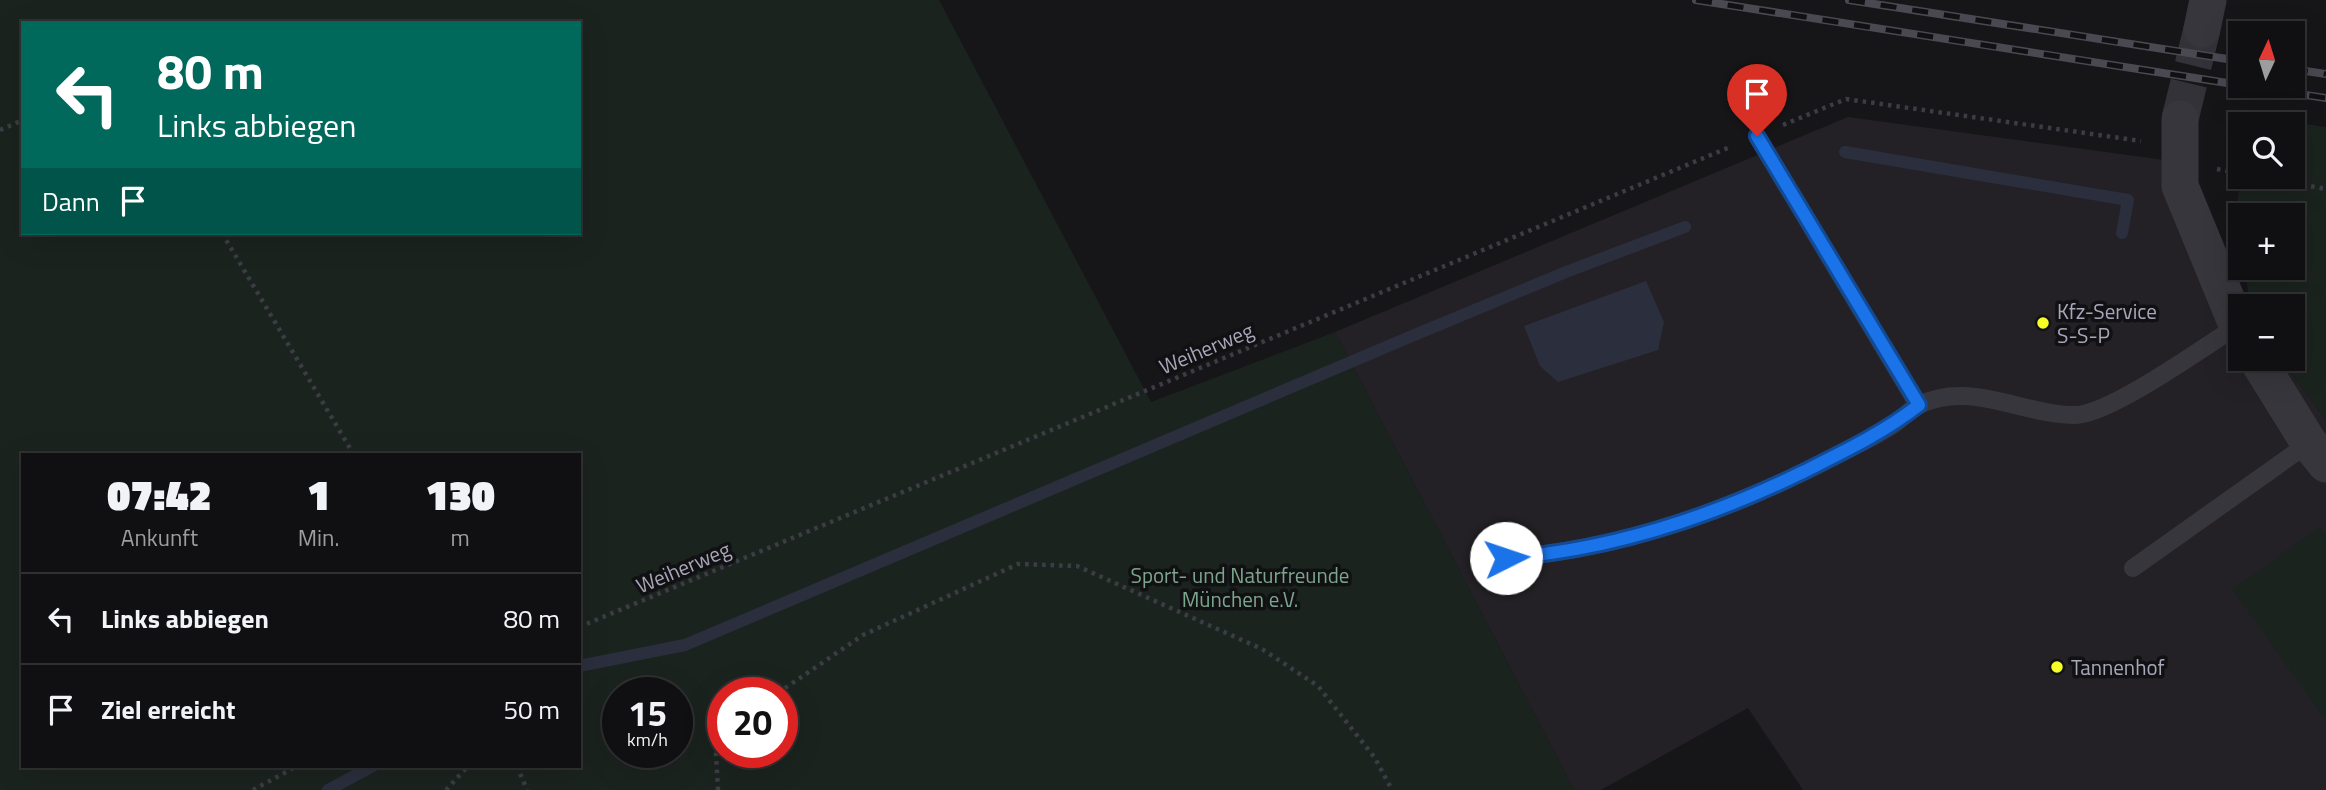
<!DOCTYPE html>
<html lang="de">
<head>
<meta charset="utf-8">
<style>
  :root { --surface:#101012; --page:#19191b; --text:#f1f3f6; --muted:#9c9d9f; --line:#303032 }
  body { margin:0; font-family:"Titillium Web",sans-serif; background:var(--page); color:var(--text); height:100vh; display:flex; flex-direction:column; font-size:26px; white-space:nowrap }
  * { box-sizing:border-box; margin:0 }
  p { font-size:23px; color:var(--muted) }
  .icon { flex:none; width:38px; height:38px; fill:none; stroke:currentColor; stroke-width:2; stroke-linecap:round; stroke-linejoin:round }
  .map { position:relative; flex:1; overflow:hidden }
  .side { position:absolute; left:21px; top:453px; width:560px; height:315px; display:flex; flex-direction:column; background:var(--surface); border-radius:0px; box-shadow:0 7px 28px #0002,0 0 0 2px var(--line) }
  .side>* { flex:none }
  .hud { position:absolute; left:21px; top:21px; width:560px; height:214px; border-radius:0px; box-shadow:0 7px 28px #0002,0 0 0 2px var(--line); background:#00695c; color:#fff; overflow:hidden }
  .needle { width:46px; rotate:4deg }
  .fabs { position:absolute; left:2228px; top:21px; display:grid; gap:14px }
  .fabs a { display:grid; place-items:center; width:77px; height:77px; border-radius:0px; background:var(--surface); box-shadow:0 7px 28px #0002,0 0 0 2px var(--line); font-size:35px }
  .speed { position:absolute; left:602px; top:677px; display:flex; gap:14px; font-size:35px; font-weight:700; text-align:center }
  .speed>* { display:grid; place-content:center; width:91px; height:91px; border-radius:50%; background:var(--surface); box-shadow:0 7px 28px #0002,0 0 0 2px var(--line); line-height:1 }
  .speed small { font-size:18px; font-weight:400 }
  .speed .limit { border:10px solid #d22; background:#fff; color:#111 }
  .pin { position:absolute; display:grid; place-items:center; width:60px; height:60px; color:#fff; margin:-72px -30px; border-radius:50% 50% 50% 0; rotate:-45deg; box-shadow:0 0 7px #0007 }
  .pin .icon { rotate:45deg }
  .me { position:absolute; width:77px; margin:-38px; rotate:86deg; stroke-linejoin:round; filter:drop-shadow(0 0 5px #0008) }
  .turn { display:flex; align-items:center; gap:24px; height:147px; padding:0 21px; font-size:32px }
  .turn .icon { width:91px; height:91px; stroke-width:2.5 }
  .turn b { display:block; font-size:49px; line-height:60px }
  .then { display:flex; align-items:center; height:66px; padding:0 21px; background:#0003; gap:14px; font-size:26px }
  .eta { display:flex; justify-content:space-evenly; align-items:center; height:119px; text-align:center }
  .eta b { font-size:42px; font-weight:800; line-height:49px }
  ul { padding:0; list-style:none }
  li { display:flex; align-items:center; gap:21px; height:91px; padding:0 21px; border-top:2px solid var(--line) }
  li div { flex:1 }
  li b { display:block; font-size:26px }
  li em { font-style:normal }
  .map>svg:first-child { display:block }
  .built { fill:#232125 }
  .green { fill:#1b231f; fill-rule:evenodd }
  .water { fill:#2b2e3d }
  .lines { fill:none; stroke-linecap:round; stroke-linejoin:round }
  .stream { stroke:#2b2e3d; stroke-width:12 }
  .street-tunnel { stroke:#333238; stroke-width:37; stroke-dasharray:37 18; stroke-linecap:butt }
  .path { stroke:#3d3c44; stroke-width:4.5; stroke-dasharray:3.5 5; stroke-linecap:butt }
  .lane { stroke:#38363d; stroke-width:18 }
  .street { stroke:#38363d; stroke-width:37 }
  .rail-casing { stroke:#4a4952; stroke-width:8 }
  .rail { stroke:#111013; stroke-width:5; stroke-dasharray:16; stroke-linecap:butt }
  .route-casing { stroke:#114b97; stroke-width:18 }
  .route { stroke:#1a73e8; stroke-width:12 }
  .poi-dot { fill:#f5fe27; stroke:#111013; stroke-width:2.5 }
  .labels { text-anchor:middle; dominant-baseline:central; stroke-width:7; stroke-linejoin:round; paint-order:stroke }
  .poi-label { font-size:21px; fill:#a8a7b9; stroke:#111013; text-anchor:start }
  .street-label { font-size:21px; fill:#a8a7b9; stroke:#111013 }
  .park-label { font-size:21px; fill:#7ca58e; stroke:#111013 }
</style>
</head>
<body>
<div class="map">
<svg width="2326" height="790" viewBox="0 0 2326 790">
  <rect width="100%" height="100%" fill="#161518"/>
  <path class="built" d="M1848,117L2187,163L2240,306V359H2281L2326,420V790H1803L1748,708L1601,790H1574L1335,332Z"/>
  <path class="green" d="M0,0H939L1151,402L1335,332L1574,790H0ZM23,23H579V233H23ZM23,455H579V766H23ZM677,693V752H618V693ZM723,693H782V752H723Z
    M2247,115L2326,127V420L2281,359H2292V306H2250L2245,268H2292V215H2240V230L2237,204L2241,177H2292V124H2246Z
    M2320,527L2326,536V721L2232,589Z"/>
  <path class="water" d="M1646,281L1664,322L1658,350L1558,382L1540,366L1524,326Z"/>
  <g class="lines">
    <path class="stream" d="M1845,152L2128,200L2122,233
      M579,666L685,645L1412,336L1566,272L1685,227
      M328,790L373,766"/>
    <path class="street-tunnel" d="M2180,119L2202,29"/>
    <path class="path" d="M1783,125L1846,99L2141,141
      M0,130L23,120
      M2217,169L2240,173
      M2261,177L2326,189
      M222,233L354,455
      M579,627L1730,147
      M778,693L863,635L1018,564L1077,566L1262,649L1318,686L1375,758L1392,790
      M517,766L527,790
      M253,790L297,766
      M446,790L468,766
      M718,790L715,735L723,730"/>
    <path class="lane" d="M1757,136L1918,405
      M1506,558C1626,549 1738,508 1843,452C1860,443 1878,435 1894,424C1902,419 1910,409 1919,405C1972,380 2022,415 2075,415C2109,415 2204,347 2237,326
      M2133,568L2309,443"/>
    <path class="street" d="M2202,29L2208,0
      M2180,119V186L2240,332
      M2257,359L2309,443L2326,464"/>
    <g class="rail-casing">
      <path id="rail" d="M1696,0L2240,85
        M1849,0L2240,61
        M2292,69L2326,74
        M2246,86L2326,98"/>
    </g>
    <use href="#rail" class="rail"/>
  </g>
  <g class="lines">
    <g class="route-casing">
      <path id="route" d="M1506,558C1611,550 1709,518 1803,472C1843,452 1883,433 1919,405L1757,136"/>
    </g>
    <use href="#route" class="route"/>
  </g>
  <g class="poi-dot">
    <circle cx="2043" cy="323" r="7"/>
    <circle cx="2057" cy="667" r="7"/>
  </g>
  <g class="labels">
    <g class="poi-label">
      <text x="2057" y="311">Kfz-Service<tspan x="2057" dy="24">S-S-P</tspan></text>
      <text x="2071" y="667">Tannenhof</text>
    </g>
    <g class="street-label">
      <text transform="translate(1206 348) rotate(-23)">Weiherweg</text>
      <text transform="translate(683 567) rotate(-23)">Weiherweg</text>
    </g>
    <g class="park-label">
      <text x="1240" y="575">Sport- und Naturfreunde<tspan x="1240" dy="24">München e.V.</tspan></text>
    </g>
  </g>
</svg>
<div class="fabs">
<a><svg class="needle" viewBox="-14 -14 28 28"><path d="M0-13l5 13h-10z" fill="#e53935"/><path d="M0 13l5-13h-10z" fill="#9c9d9f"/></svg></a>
<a><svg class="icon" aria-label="search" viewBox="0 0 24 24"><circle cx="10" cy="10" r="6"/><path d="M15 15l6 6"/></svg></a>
<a>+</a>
<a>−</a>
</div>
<div class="speed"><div>15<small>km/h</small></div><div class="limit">20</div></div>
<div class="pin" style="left:1757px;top:136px;background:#d93025"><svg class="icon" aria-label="arrive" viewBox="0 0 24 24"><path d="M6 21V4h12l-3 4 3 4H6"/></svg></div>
<svg class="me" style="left:1506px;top:558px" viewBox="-20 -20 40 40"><circle r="19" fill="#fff"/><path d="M0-13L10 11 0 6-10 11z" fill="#1a73e8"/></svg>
<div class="hud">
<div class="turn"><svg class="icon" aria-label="left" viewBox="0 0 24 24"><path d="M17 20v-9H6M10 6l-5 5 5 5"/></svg><div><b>80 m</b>Links abbiegen</div></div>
<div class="then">Dann<svg class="icon" aria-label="arrive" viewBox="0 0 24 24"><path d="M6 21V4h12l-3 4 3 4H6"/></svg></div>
</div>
<section class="side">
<div class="eta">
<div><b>07:42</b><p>Ankunft</p></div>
<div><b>1</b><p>Min.</p></div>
<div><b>130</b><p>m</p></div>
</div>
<ul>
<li><svg class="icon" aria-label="left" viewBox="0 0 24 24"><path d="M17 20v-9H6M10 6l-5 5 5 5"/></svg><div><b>Links abbiegen</b></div><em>80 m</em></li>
<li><svg class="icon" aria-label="arrive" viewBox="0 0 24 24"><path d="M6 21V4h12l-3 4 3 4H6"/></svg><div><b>Ziel erreicht</b></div><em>50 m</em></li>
</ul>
</section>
</div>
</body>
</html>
